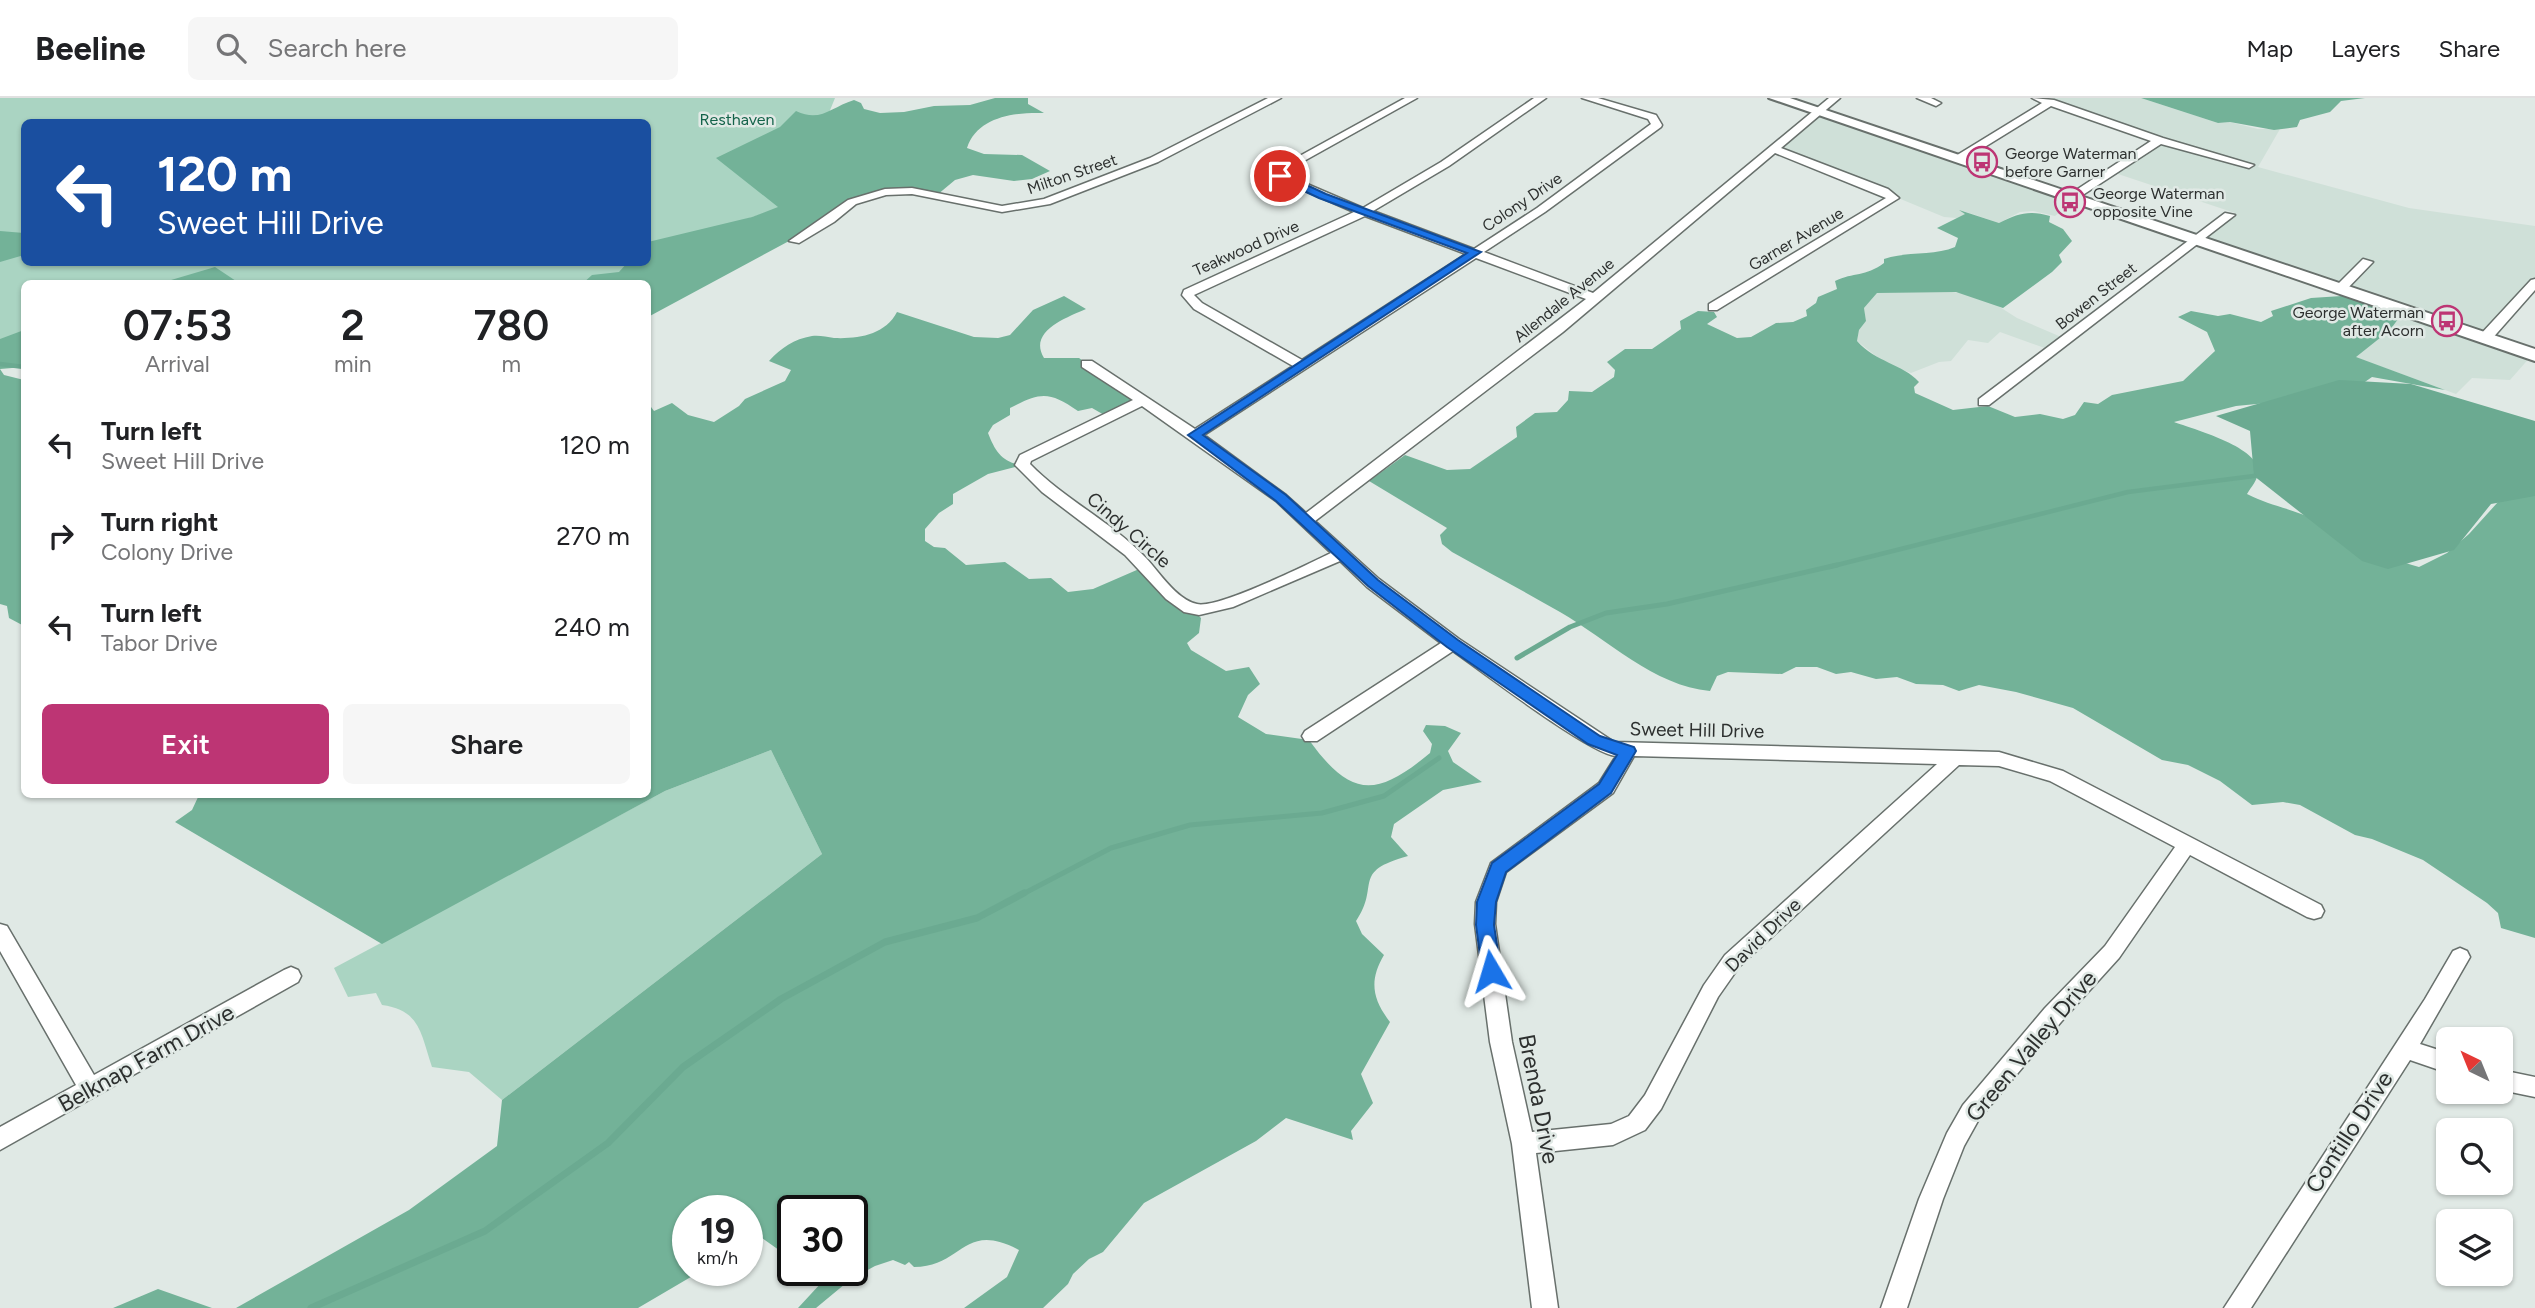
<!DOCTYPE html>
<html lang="en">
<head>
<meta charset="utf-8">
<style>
  :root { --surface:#fff; --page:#f6f6f6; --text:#202124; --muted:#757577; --line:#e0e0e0; --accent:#bd3574 }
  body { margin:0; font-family:Figtree,sans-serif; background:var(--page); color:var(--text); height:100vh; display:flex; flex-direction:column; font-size:26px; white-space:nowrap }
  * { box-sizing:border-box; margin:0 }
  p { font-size:23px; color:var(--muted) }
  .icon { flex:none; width:38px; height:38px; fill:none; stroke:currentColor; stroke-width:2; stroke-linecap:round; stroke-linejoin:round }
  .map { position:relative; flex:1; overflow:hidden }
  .panel { position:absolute; left:21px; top:182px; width:630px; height:518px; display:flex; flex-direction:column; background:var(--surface); border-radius:10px; box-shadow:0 2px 5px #0004 }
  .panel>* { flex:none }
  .guide { position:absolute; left:21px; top:21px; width:630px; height:147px; border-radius:10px; box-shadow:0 2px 5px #0004; background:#1a4fa0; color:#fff; overflow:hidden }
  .needle { width:46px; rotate:317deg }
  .controls { position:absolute; left:2436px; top:929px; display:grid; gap:14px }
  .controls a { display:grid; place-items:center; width:77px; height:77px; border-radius:10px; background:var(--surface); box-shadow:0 2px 5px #0004; font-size:35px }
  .speed { position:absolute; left:672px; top:1097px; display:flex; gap:14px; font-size:35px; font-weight:700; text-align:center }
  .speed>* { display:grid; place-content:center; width:91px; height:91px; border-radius:50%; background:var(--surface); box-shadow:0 2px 5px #0004; line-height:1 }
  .speed small { font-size:18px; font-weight:400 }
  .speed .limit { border:4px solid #111; border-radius:10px; background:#fff; color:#111 }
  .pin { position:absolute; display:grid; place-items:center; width:60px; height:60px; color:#fff; margin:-30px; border:4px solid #fff; border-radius:50%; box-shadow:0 2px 7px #0007 }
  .me { position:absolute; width:77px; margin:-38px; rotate:353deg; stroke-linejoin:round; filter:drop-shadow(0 0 5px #0008) }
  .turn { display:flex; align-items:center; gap:24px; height:147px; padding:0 21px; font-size:32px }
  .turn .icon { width:91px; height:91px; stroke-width:2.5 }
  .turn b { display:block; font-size:49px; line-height:60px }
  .eta { display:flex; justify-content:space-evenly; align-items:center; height:119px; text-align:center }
  .eta b { font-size:42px; font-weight:600; line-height:49px }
  .cta { display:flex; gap:14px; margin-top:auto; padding:14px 21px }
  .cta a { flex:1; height:80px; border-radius:10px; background:var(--accent); color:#fff; font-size:28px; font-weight:600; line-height:80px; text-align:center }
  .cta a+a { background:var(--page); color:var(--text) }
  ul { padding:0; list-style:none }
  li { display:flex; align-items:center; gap:21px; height:91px; padding:0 21px }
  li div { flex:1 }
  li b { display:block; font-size:26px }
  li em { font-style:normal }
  header { display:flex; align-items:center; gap:42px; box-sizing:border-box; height:98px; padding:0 35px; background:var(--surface); border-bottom:2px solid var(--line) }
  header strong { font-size:33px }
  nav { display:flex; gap:38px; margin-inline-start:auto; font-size:24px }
  .search { width:490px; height:63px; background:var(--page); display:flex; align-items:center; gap:18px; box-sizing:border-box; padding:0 24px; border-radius:10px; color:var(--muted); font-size:26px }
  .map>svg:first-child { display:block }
  .built { fill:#cfe0d8 }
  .green { fill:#aad4c2 }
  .forest { fill:#73b298 }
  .water { fill:#6baa91 }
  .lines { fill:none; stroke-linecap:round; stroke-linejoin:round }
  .stream-far2 { stroke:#6baa91; stroke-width:4.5 }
  .stream-far1 { stroke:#6baa91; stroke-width:5 }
  .stream { stroke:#6baa91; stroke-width:7 }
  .street-casing { stroke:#68706c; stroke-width:3 }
  .secondary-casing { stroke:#68706c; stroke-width:4 }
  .street { fill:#fff; fill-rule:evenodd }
  .secondary { fill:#fff; fill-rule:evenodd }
  .route { fill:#1a73e8; stroke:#114b97; stroke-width:2 }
  .labels { text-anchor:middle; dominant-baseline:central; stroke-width:5; stroke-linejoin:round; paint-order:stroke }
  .far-park-label { font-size:16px; fill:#14634a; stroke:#e0e9e5 }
  .far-poi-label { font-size:16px; fill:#2d302f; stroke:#e0e9e5; text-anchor:start }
  .far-street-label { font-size:16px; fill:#2d302f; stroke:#e0e9e5 }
  .street-label { font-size:19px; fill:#2d302f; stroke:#e0e9e5 }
  .near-street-label { font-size:23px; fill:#2d302f; stroke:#e0e9e5 }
</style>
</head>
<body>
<header>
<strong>Beeline</strong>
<div class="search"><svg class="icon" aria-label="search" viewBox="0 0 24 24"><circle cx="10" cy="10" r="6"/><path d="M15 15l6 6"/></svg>Search here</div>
<nav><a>Map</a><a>Layers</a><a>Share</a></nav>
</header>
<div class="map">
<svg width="2535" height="1210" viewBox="0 0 2535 1210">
  <rect width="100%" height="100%" fill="#e0e9e5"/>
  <path class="built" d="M2041,0H2141L2218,25L2230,24L2258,31H2280L2258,69L2409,110L2535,128V182L2485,238L2532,257L2510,282L2472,280L2456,296L2355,259L2390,232L2404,213L2200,141L2235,115L2115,75L2160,44Z
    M1821,17L2076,102L2055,118L2033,113L2020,114L1999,125L1963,113L1966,116L1957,120L1944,119L1780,51Z
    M1934,192L1970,196L1992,204L2017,220L2073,244L2056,254L2000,234L1988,245L1968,242L1951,263L1939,264L1911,275L1886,266L1857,243L1859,232L1866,223L1864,210L1877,195Z"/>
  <path class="green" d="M0,0H835L792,106L648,153V24H24V164L639,165L624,185L24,186V243L0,246Z
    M771,652L822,756L502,1002L469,974L432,969C421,937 421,912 382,907L376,895L348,899L334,870L665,693Z"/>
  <path class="forest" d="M995,0H1028V6L1044,15C1014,14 977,19 967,50L984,56L1022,57L1050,73L1032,81L1014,83L973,77L955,82L937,97L890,96L861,101L804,135L648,219V186H582L592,177L619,174L627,165L648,164V144L752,119L778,109L716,60L780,29L796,13C821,25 831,9 854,2L861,5L864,11L880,15L904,14L934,8L970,7Z
    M2141,0H2365L2341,3L2330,14L2300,22L2297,29L2274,32L2230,24L2218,25Z
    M1959,112L1999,125C2019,115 2029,112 2050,118L2049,124L2063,131L2072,143L2059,157L2062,164L2052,174L2003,210L1956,194L1877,195L1864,210L1866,223L1859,232L1857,243C1875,264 1903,266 1919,284L1914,289L1915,295L1953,312L1988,308L2015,319L2040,316L2063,321L2075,317L2084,304L2098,306L2112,297L2183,283L2215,253L2207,234L2178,219L2191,213L2218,218L2230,216L2261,224L2273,218L2271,213L2311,200L2357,197L2404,213L2390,232L2356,259L2445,292L2372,279L2359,288L2277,304L2236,308L2174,324C2193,331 2256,348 2258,372C2259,381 2251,389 2247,396C2266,406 2284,409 2304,417C2344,432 2377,458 2419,469L2447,455L2469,436L2498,404L2535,394V840L2501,830L2498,815L2487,805L2423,762L2372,741L2355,737L2300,707L2283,704L2252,707L2220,683L2188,667L2162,662L2073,610L2016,594L1979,587L1959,593L1943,587L1916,586L1897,579L1876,581L1851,574L1836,576L1817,569H1796L1782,576L1728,574L1717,578L1710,593C1654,588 1607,541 1560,514C1525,494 1488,474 1452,454L1442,446L1440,437L1447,430L1369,383L1405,357L1447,372L1470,371L1517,339L1516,329L1535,315L1557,314L1568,302L1569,293L1592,294L1614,279L1615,272L1607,264L1625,251H1652L1681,231L1680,223L1698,213L1714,214L1717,219L1707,226L1737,240L1751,239L1776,225L1793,224L1807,218L1806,212L1816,205L1818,199L1837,191L1835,183C1854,174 1865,179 1884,165V161C1907,153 1934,158 1955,149L1958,140L1937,130L1965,116Z
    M0,133L24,135V157L0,164Z
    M215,169L239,185H161Z
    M1064,198L1086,211C1065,220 1028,234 1044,260H1079L1145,306L1113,322L1092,310L1078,313C1049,293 1041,294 1010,310V317L993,327L988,335C995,353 1002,365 1023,367L988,376L953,396V406L939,415L925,431V443L934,449L945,450L966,467L1005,464L1029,481L1051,480L1068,494L1093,491L1146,468L1201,520L1199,535L1187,545L1191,552L1226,573L1249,569L1260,586L1248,597L1238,619L1266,636L1309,642C1351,700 1376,700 1430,655L1432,646L1423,633L1426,627L1445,628L1461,635L1448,653L1453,664L1482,684L1443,692L1394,726L1391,739L1408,758C1350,774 1381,787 1356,823L1362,836L1384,857C1369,882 1372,901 1390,924L1361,976L1373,1005L1351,1033L1353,1042L1286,1020L1256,1043L1144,1105L1103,1154L1089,1161L1073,1176L1068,1186L1043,1210H964L1007,1179L1019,1152C963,1122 963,1169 914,1169L909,1164L905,1167L893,1162L875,1168L851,1181L816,1210H798L822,1184L807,1173L852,1172V1113H793V1162L759,1138L747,1145V1113H688V1172L701,1173L638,1210H236L409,1112L497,1048L502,1002L822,756L771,652L665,693L382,846L175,724L192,712L199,697L648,696V305L654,313L672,305L688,317L714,324L739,308L745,301L785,283L791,272L769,263C781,250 794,241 812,238C819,237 827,239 834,240C858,241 885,237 897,214L974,239L998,240L1010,237L1033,212Z
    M24,232V269L0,271V241Z
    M0,271L4,277L24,282V528L9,520L7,508L0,506Z
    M158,1191L212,1210H113Z"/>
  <path class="water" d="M2339,282L2411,286L2535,323V398L2491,406L2454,452L2388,471L2362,463L2254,378L2250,333L2216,318Z"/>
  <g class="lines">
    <path class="stream-far2" d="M0,266L24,269
      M1829,469L2128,394L2254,378"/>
    <path class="stream-far1" d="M1517,560L1570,529L1606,515L1667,506L1837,467
      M1021,797L1111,750L1190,727L1322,715L1384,698L1439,660"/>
    <path class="stream" d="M311,1210L485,1133L608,1045L683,969L781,901L885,844L977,820L1024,795"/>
    <g class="street-casing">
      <path id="street" d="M1268,0H1281L1158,64L1050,106L1002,114L912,96L886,97L856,106L834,124L799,145L789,143L848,102L885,91L912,90L1002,108L1044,101L1150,60Z
        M1405,0H1417L1286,73V77L1363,110L1441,64L1534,0H1546L1449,68L1373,113L1474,151L1537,110L1651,26L1648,21L1582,0H1598L1656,17L1662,27L1661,29L1545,114L1484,154L1593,195L1829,0H1840L1781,50L1888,91L1899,100L1717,212H1709V206L1886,100L1775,55L1563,234L1315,423L1379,481L1459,541L1614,644L1999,654L2063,673L2321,807L2324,813L2321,819L2314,821L2307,819L2190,757L2119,860L2061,924L1979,1021L1964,1048L1943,1101L1907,1210H1881L1919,1101L1947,1035L1963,1007L2045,910L2105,848L2175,749L2050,683L1999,668L1959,667L1739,869L1718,899L1661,1011L1645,1032L1613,1047L1536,1055L1558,1210H1532L1512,1046L1490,944L1475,826L1476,804L1491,765L1599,685L1616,658C1590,656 1481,573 1453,553L1317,643H1305L1302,638L1305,633L1441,545L1367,489L1340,463L1233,509L1199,517L1184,514L1166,501L1125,457L1042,394L1015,367L1020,357L1133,302L1082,269V263H1092L1195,331L1293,268L1194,211L1182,197L1184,192L1354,114L1276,80V71ZM1365,118L1466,156L1302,262L1202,205L1194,197ZM1476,160L1586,201L1306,415L1286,397L1204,337ZM1142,308L1276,403L1331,455C1308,466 1218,511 1197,506C1177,502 1159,474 1146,460C1112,424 1065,402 1030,366L1031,363ZM1634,658L1937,666L1725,857L1704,887L1645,997L1629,1018L1611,1026L1532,1034L1512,944L1495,826L1496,804L1506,774L1613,695Z
        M1917,0H1931L1941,5L1936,8Z
        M2032,0L2054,2L2163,40L2254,67L2249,70L2161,46L2075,102H2067V98L2151,43L2051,8L1962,63H1954V59L2042,5Z
        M2225,115L2235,117L1989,307H1979V301Z
        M2363,161L2373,164L2344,194H2336V188Z
        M2535,181V192L2490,243H2480V237L2531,182Z
        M0,826L7,828L94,977L284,872L291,869L298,872L301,878L298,884L0,1052V1029L76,987L0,853Z
        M2460,850L2467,853L2470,859L2420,946L2448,955V975L2410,962L2251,1210H2224L2425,901L2453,853Z
        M2501,972L2535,979V999L2501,992Z"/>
    </g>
    <g class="secondary-casing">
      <path id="secondary" d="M1769,0H1790L2535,251V263Z"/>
    </g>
    <use href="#street" class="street"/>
    <use href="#secondary" class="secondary"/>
  </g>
  <path class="route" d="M1276,76H1283L1326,96L1481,154L1203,337L1286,397L1378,482L1458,542L1600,638L1634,649L1636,653L1611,695L1506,774L1496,804L1494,827L1501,873L1498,879H1485L1482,873L1476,827L1477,804L1492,765L1599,686L1617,657L1588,646L1447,549L1368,488L1276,403L1188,337L1467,155L1319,100L1276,80Z"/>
  <defs>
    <g id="bus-ring" transform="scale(1.575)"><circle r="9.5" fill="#e0e9e5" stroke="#bd3574" stroke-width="1.5"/><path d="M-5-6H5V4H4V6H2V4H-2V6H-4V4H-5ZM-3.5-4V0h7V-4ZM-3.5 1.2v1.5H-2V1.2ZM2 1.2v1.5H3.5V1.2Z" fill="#bd3574"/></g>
  </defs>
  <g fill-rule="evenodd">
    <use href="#bus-ring" x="1982" y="64"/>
    <use href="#bus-ring" x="2070" y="104"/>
    <use href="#bus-ring" x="2447" y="223"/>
  </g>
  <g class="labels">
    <g class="far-park-label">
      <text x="737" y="21">Resthaven</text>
    </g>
    <g class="far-poi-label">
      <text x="2005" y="55">George Waterman<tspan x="2005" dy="18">before Garner</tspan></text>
      <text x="2093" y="95">George Waterman<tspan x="2093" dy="18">opposite Vine</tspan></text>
      <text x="2424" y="214" text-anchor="end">George Waterman<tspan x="2424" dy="18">after Acorn</tspan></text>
    </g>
    <g class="far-street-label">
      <text transform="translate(1072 76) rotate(-19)">Milton Street</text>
      <text transform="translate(1522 104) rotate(-34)">Colony Drive</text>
      <text transform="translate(1796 141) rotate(-31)">Garner Avenue</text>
      <text transform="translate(1246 150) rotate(-24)">Teakwood Drive</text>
      <text transform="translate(2096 198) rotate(-38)">Bowen Street</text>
      <text transform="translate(1564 202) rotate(-39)">Allendale Avenue</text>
    </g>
    <g class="street-label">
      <text transform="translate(1129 432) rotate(41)">Cindy Circle</text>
      <text transform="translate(1697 632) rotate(1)">Sweet Hill Drive</text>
      <text transform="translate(1763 837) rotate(-44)">David Drive</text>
    </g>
    <g class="near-street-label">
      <text transform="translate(2031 948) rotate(-50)">Green Valley Drive</text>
      <text transform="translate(146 960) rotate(-29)">Belknap Farm Drive</text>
      <text transform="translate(1539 1001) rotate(79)">Brenda Drive</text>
      <text transform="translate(2349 1034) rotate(-57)">Contillo Drive</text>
    </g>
  </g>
</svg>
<div class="controls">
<a><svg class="needle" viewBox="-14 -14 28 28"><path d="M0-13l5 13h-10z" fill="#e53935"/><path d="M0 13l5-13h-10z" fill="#757577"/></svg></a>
<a><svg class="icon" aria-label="search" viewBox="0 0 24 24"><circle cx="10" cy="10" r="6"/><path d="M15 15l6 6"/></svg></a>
<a><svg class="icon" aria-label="layers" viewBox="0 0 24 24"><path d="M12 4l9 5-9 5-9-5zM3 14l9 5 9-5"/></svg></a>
</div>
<div class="speed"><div>19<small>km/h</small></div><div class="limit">30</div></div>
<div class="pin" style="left:1280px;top:78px;background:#d93025"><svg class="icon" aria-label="arrive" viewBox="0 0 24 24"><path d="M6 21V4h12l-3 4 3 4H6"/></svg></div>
<svg class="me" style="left:1491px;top:873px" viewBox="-20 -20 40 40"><path d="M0-17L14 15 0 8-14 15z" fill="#1a73e8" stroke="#fff" stroke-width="4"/></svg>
<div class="guide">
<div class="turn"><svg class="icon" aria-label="left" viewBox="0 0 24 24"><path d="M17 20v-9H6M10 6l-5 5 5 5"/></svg><div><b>120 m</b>Sweet Hill Drive</div></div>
</div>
<section class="panel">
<div class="eta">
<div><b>07:53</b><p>Arrival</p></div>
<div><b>2</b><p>min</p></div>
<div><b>780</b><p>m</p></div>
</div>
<ul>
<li><svg class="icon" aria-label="left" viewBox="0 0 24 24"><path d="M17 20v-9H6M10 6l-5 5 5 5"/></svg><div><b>Turn left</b><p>Sweet Hill Drive</p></div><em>120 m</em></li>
<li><svg class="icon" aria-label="right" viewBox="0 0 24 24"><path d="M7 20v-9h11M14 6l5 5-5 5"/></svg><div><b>Turn right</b><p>Colony Drive</p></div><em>270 m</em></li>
<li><svg class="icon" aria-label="left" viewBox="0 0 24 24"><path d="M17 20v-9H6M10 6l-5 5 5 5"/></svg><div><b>Turn left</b><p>Tabor Drive</p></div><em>240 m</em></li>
</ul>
<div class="cta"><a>Exit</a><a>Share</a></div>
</section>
</div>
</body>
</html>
